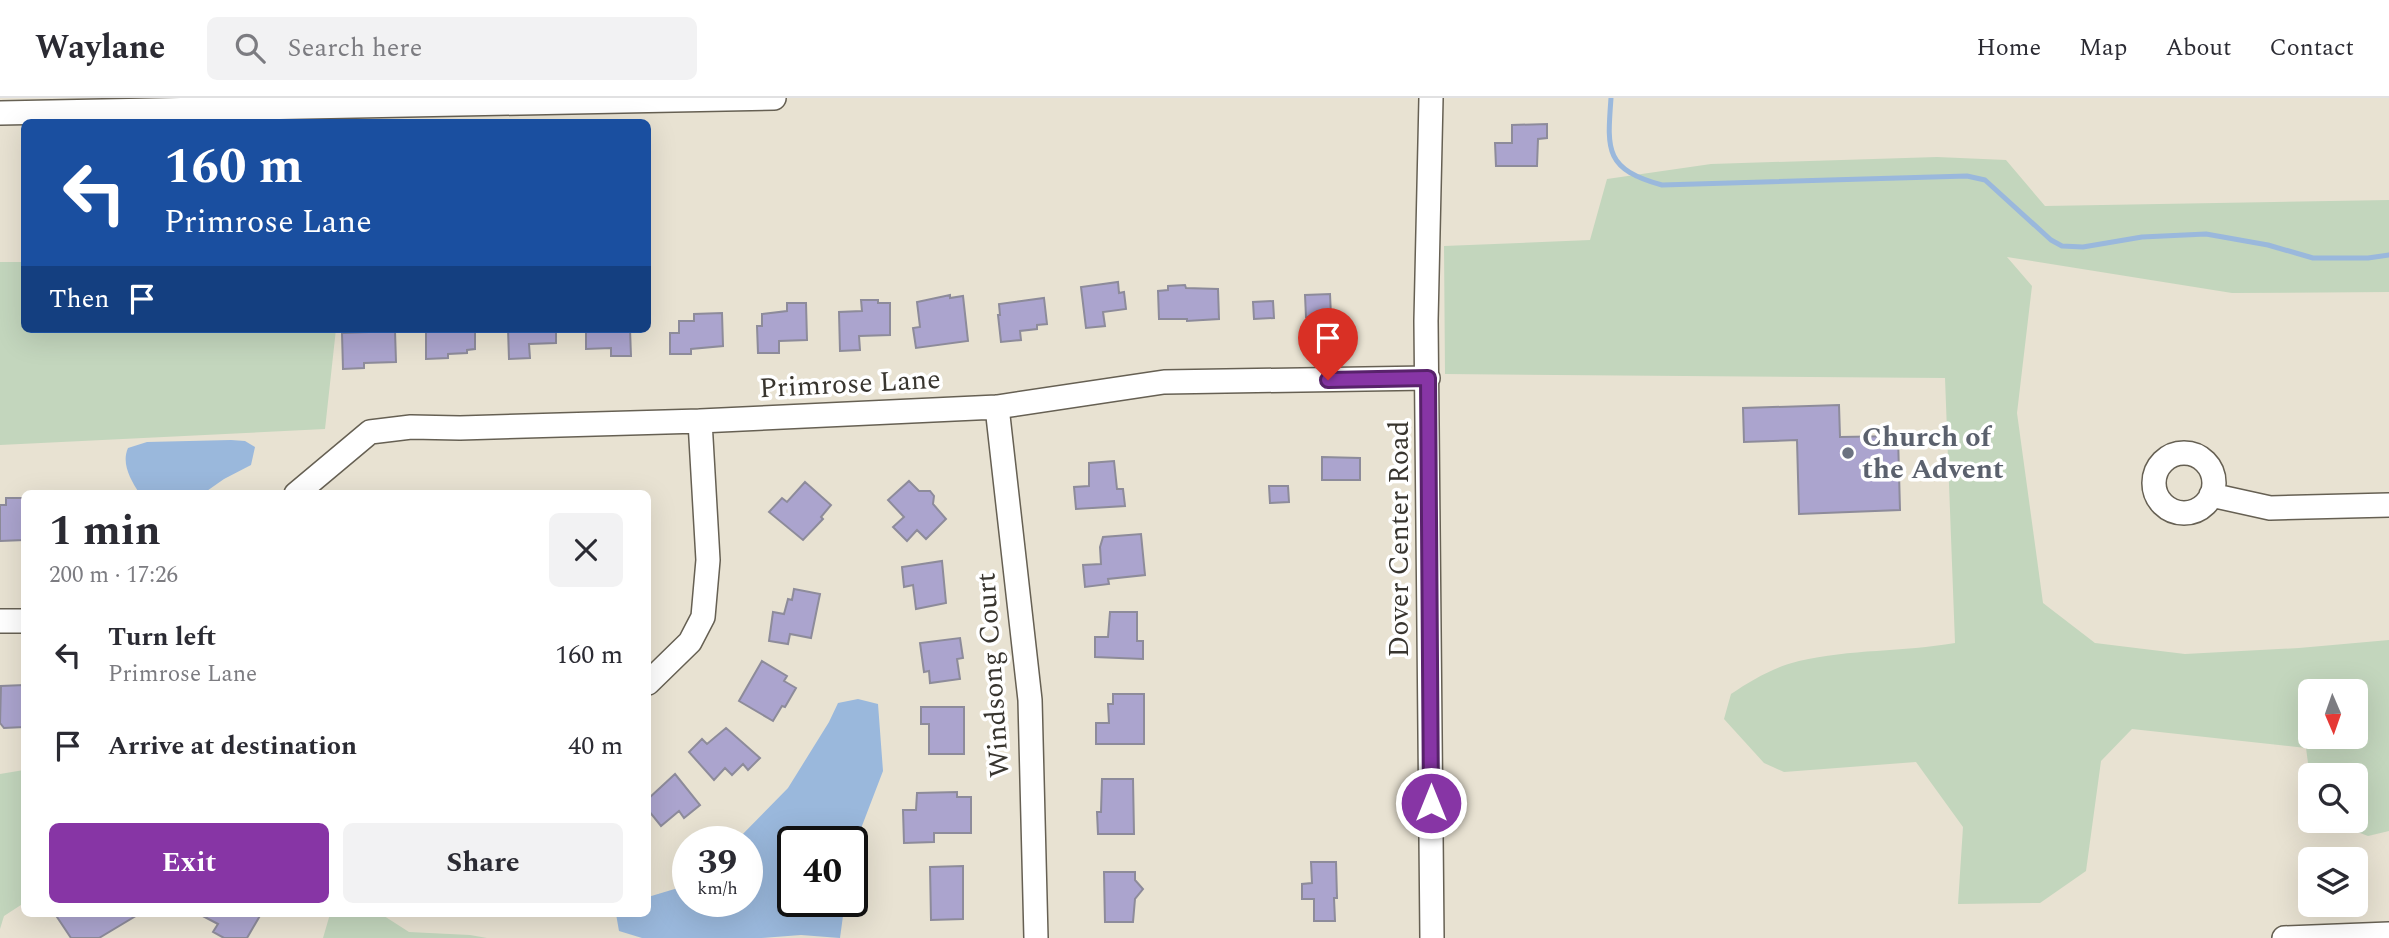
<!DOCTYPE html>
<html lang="en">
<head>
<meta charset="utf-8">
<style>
  :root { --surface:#fff; --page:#f2f2f3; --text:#2b2b33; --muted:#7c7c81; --line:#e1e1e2; --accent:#8735a5 }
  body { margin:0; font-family:Spectral,serif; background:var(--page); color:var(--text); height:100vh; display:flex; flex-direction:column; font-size:26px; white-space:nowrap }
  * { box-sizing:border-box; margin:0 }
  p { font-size:23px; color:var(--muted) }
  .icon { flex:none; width:38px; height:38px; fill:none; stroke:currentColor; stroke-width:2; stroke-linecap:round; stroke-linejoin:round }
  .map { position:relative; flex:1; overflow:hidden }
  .panel { position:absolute; left:21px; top:392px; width:630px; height:427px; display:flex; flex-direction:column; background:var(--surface); border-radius:10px; box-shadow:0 7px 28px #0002 }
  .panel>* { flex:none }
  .hud { position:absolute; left:21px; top:21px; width:630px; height:214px; border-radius:10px; box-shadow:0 7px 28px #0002; background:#1a4fa0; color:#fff; overflow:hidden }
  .needle { width:46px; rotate:178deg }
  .buttons { position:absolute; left:2298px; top:581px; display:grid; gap:14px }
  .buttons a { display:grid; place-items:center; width:70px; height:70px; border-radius:10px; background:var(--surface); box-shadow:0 7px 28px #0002; font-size:35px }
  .speed { position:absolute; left:672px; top:728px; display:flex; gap:14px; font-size:35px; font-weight:700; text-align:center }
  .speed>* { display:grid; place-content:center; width:91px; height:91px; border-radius:50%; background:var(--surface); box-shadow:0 7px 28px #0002; line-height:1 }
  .speed small { font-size:18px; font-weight:400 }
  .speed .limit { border:4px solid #111; border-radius:10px; background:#fff; color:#111 }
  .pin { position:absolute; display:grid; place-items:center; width:60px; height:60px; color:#fff; margin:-72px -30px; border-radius:50% 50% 50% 0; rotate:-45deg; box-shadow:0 0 7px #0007 }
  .pin .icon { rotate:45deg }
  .me { position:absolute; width:77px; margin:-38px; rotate:0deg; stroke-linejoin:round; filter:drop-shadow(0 0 5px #0008) }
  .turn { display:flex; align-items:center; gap:24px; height:147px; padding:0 28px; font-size:32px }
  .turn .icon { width:91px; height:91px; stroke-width:2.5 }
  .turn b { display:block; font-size:49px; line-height:60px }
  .then { display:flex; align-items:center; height:66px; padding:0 28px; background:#0003; gap:14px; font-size:26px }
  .round { display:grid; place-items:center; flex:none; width:74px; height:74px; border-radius:10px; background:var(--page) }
  .summary { display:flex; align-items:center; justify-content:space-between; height:119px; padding:0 28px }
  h1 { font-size:42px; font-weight:700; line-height:52px }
  .button { display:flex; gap:14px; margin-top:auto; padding:14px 28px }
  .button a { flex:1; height:80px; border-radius:10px; background:var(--accent); color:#fff; font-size:28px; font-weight:700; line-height:80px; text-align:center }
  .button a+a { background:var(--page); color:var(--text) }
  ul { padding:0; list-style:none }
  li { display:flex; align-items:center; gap:21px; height:91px; padding:0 28px }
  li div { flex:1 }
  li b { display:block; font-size:26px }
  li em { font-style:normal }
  header { display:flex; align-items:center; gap:42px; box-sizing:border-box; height:98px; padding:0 35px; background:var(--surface); border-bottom:2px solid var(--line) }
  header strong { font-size:33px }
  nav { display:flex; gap:38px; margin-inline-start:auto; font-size:24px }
  .search { width:490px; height:63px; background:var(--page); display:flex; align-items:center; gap:18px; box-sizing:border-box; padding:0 24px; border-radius:10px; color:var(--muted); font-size:26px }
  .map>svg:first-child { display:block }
  .green { fill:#c3d6bd; fill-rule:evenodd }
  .water { fill:#9ab8dc }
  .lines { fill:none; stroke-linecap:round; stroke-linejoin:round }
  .stream { stroke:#9ab8dc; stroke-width:5 }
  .building { fill:#aba4ce; stroke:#8d8b9a; stroke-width:2 }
  .minor-casing { stroke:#666053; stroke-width:26 }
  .minor { stroke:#fff; stroke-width:23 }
  .route-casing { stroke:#58226b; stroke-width:18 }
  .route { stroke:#8735a5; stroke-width:12 }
  .worship-dot { fill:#6b7280; stroke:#fff; stroke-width:2.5 }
  .labels { text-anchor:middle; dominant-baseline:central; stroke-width:7; stroke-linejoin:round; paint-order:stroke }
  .street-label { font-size:28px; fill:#38352f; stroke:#fff }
  .worship-label { font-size:28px; font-weight:bold; fill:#5b616d; stroke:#fff; text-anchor:start }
</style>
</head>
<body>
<header>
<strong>Waylane</strong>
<div class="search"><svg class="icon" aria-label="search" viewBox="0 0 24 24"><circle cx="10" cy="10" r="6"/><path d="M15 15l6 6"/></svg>Search here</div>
<nav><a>Home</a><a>Map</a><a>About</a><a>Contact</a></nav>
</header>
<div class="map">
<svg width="2389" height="840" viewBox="0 0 2389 840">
  <rect width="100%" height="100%" fill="#e8e2d2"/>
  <path class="green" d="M1937,59L2006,62L2045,108L2389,102V194L2232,195L2007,159L2032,188L2017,315L2043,505L2095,545L2185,556L2299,550L2389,542V733L2368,738L2329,723H2356V677H2310V680L2306,650L2132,631L2101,663L2086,773L2040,805L1958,806L1963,729L1916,664L1784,674L1764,665L1724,621L1731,596C1752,582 1774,569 1799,563C1850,551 1903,554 1955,545L1945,280L1445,276L1444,148L1590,142L1607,81L1711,66ZM2356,593V639H2310V593Z
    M0,164H24V231H336L325,331L0,347Z
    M24,672V805L4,818L0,831V676Z
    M330,816H381L409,834L470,837L487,840H323Z"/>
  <path class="water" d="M231,342L245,343L255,349L251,367L224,381L204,395H139C131,382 121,366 128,350L147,344Z
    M858,601L878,606L883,673L852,754V744H793V803H845L840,840L801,837L762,840H642L619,833L616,816H648V799L688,787V803H747V744H735L788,690L829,624L838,605Z"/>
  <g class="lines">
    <path class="stream" d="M1611,0C1607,53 1605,71 1662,87L1967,78L1985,82L2051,142L2062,148L2083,149L2142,139L2206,136L2268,147L2313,160H2368L2389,157"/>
  </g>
  <path class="building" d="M1547,26V40L1538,41L1537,68H1496L1495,45H1512V27Z
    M1118,184L1119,195L1124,194L1126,211L1103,214L1105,228L1086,230L1081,189Z
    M1185,187L1186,190L1218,191L1219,221L1187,223V221H1159L1158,193L1168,192V188Z
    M1330,196L1331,218L1306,219L1305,197Z
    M950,197V200L963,198L968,243L916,250L913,230L920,229L917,204Z
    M1044,200L1047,226L1037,227V231L1020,233L1021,242L1001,244L998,217H1000L999,206Z
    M861,202H878V205H890V237L859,238L860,252L840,253L839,214L862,213Z
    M1273,203L1274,220L1254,221L1253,204Z
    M787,205H806L807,242L779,243V255H758L757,228H762V216L787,213Z
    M722,215L723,248L691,251V256H670V235H679V223H694V216Z
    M431,231H475V251L467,252V255L448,256V260L426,261V234H431Z
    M508,231H556V245L529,246L530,260L509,261Z
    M586,231H630L631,258H611V250L586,251Z
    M395,233L396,264L364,265V270L343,271L342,235Z
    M1839,307L1840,339L1898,338L1900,412L1799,416L1797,342L1744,344L1743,310Z
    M1322,359L1360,360V382H1322Z
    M1114,363L1117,391H1123L1125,408L1076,411L1074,389L1089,388V365Z
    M909,383L919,393H930L934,398L933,406L946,421L926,441L917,432L907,443L893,429L904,419L888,402Z
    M805,384L831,407L821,419L823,421L803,442L769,414L782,400L787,404Z
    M1269,388H1288L1289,404L1270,405Z
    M6,400H24V442L0,443V407H6Z
    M1141,436L1145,477L1108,481L1109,486L1085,489L1083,467L1101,466L1100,449L1103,439Z
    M942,463L946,505L916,511L913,487L904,489L902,469Z
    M794,491L820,496L811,540L790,536L788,546L769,543L773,514L784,516L788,501L792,502Z
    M1110,514H1137V543H1143V561L1095,559V539H1108Z
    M960,540L963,560L957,561L960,581L930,585L929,573L924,574L920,545Z
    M762,563L787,578L784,583L796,590L785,609L782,608L773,623L739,603Z
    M24,587V629L4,630L0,625L1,588Z
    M1113,596H1144V646H1096V625H1109L1108,606H1113Z
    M921,609H964V656H929V626H921Z
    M726,630L760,660L748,672L743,666L732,677L725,670L714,682L689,654L702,641L707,646Z
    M675,676L700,707L684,720L679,713L661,728L648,712V701Z
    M1102,681H1133L1134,736H1098L1097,714H1101Z
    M957,694V699H971V735H934V744L904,745L903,712H916L917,695Z
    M1311,764H1336L1337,800H1334L1335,823H1314V801H1302V786L1312,785Z
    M963,768V821L931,822L930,769Z
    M1104,774H1135V782L1143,791L1135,801L1133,824H1105Z
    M55,816H139L99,840H71Z
    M199,816H261L247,840H224L213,834L218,826Z"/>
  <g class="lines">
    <g class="minor-casing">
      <path id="minor" d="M1431,0L1426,223L1432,840
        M0,15L774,0
        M997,309L1030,602L1036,840
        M2154 385a30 30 0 1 1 60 0a30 30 0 1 1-60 0Z
        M296,396L370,334L411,329L460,330L700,323L997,309L1164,284L1428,280
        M2211,397L2270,410L2389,407
        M0,523H24
        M648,585L690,544L703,519L708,462L700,323
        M2284,840L2389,836"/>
    </g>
    <use href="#minor" class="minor"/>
  </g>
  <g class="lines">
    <g class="route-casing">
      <path id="route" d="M1328,282L1428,280L1431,705"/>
    </g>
    <use href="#route" class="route"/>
  </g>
  <circle class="worship-dot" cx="1848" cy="355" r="7"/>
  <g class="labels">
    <g class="street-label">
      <text transform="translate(850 286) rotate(-3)">Primrose Lane</text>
      <text transform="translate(1399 441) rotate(-90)">Dover Center Road</text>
      <text transform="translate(993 577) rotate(-94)">Windsong Court</text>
    </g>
    <g class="worship-label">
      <text x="1862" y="339">Church of<tspan x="1862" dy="32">the Advent</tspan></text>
    </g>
  </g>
</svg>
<div class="buttons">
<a><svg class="needle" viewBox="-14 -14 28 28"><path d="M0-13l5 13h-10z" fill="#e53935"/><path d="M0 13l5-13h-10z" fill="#7c7c81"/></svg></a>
<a><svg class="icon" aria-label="search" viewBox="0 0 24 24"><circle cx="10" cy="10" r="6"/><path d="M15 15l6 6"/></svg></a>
<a><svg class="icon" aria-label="layers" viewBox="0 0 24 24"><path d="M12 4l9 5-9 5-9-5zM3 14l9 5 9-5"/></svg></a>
</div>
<div class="speed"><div>39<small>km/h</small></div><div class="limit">40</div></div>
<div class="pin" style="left:1328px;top:282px;background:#d93025"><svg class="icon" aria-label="arrive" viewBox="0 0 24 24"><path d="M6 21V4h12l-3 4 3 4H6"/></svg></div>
<svg class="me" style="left:1431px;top:705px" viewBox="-20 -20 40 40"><circle r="17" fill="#8735a5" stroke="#fff" stroke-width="3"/><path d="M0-11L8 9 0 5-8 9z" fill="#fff"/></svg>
<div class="hud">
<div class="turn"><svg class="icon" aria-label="left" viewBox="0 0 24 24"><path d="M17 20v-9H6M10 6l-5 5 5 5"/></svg><div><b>160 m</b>Primrose Lane</div></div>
<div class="then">Then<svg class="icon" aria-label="arrive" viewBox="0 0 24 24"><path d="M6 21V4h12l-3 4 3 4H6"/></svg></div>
</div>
<section class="panel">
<div class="summary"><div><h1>1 min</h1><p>200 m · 17:26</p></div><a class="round"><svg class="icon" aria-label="close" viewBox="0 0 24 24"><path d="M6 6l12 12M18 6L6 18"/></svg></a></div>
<ul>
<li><svg class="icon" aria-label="left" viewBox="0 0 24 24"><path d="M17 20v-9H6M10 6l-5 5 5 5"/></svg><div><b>Turn left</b><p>Primrose Lane</p></div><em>160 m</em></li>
<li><svg class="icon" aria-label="arrive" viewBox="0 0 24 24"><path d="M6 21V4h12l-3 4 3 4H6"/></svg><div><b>Arrive at destination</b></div><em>40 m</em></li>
</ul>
<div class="button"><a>Exit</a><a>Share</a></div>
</section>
</div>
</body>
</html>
